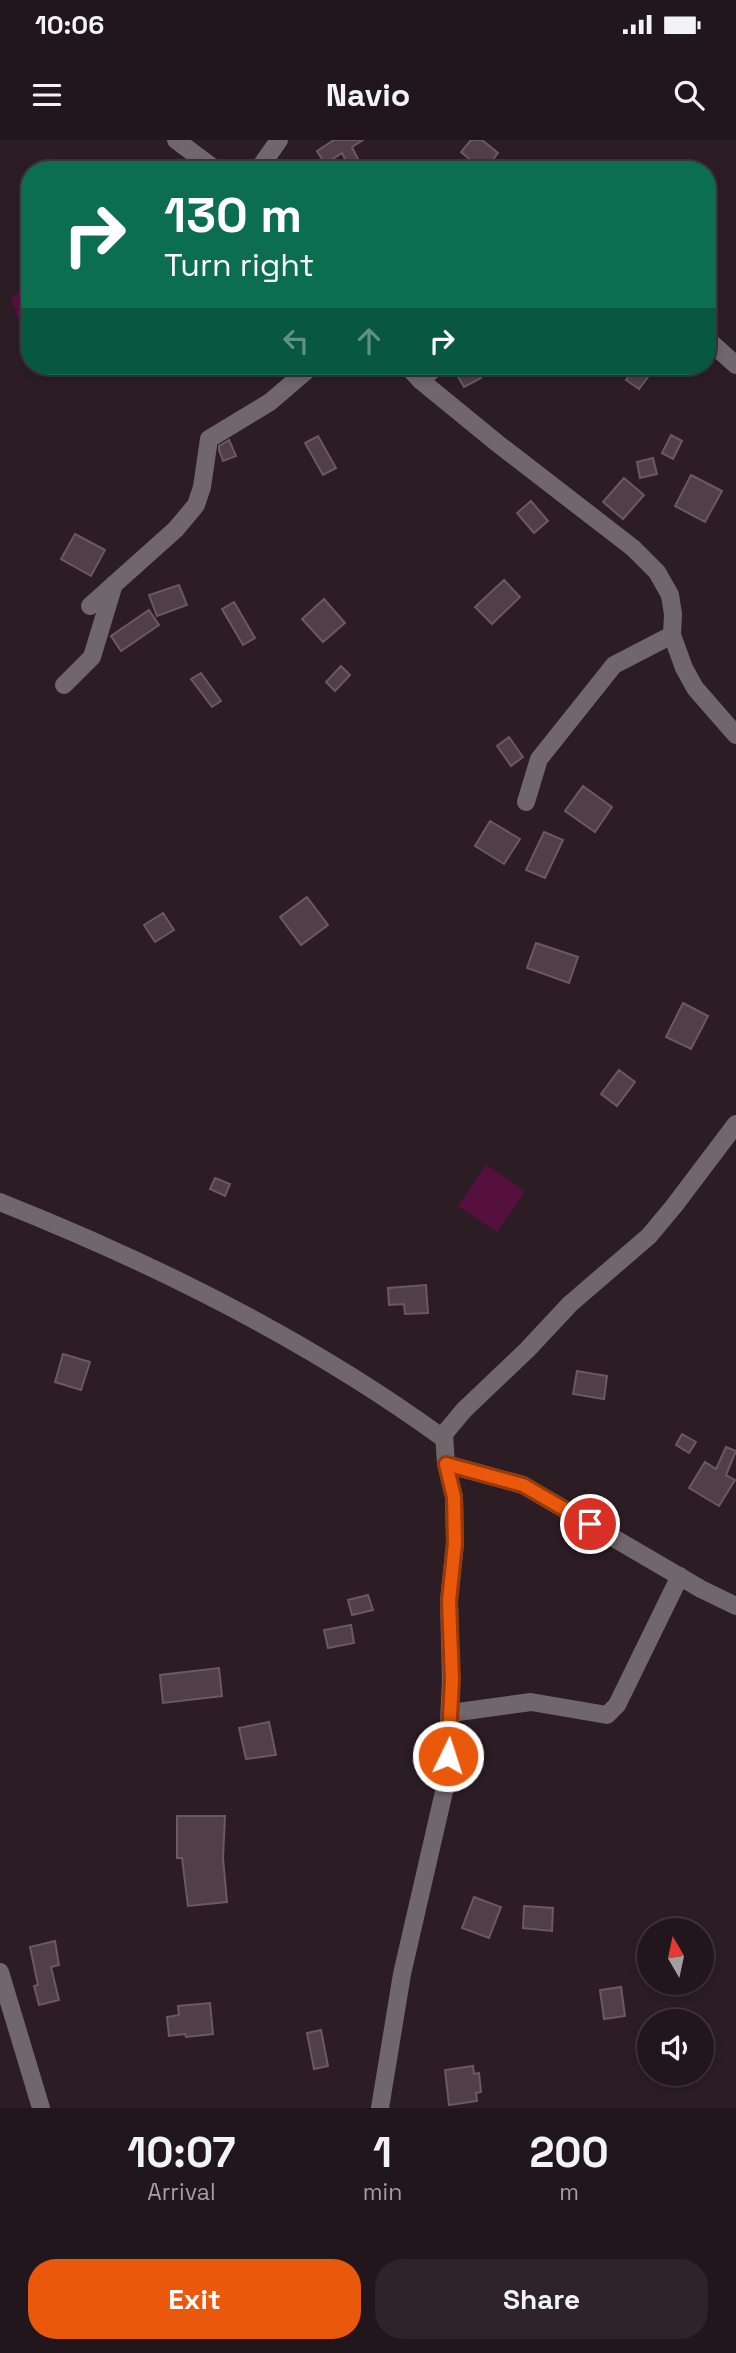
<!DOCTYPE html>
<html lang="en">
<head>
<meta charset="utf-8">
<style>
  :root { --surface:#21161c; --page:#2d2329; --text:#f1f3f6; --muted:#a29fa3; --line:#3e353b; --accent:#ea580c }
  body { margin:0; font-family:"Space Grotesk",sans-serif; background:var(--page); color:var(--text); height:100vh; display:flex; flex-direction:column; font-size:26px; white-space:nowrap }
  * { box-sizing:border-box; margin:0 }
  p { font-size:23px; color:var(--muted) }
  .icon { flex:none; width:38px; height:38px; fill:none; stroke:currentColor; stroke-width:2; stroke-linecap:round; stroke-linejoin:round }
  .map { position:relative; height:1968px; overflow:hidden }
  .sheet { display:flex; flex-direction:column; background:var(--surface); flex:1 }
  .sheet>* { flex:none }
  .top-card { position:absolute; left:21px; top:21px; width:695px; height:214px; border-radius:28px; box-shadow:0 4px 10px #0003,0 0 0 2px var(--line); background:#0b6e4f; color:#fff; overflow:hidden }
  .needle { width:46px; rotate:351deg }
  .buttons { position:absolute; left:637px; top:1778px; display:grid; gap:14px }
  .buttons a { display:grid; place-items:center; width:77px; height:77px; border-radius:50%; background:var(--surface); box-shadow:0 4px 10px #0003,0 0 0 2px var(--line); font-size:35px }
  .pin { position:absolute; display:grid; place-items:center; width:60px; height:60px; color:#fff; margin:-30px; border:4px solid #fff; border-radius:50%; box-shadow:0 2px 7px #0007 }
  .me { position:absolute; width:77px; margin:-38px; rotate:4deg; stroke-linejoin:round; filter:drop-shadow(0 0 5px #0008) }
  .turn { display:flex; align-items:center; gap:24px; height:147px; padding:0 28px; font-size:32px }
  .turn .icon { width:91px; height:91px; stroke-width:2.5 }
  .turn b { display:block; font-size:49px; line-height:60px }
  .lanes { display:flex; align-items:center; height:66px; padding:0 28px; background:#0003; justify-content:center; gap:35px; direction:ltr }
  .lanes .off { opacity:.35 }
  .eta { display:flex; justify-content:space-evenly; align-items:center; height:119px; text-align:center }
  .eta b { font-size:42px; font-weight:600; line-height:49px }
  .cta { display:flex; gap:14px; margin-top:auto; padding:14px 28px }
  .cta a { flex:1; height:80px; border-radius:28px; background:var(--accent); color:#fff; font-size:28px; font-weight:600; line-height:80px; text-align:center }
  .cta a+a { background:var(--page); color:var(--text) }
  .status { display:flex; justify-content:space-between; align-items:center; height:49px; padding:0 35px; background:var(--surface); direction:ltr }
  .status svg { height:19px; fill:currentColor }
  header { display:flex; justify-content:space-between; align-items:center; height:91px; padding:0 28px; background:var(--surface); font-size:32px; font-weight:600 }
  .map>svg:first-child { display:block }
  .green { fill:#56103e }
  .building { fill:#503f48; stroke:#6a5862; stroke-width:2 }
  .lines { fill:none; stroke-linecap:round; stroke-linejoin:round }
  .street { stroke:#6f676b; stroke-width:18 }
  .route-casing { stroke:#983908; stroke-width:18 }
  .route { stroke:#ea580c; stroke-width:12 }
</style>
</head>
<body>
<div class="status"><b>10:06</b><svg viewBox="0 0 49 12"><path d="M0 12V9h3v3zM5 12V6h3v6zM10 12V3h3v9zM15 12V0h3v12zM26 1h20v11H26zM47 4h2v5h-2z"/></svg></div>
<header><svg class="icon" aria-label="menu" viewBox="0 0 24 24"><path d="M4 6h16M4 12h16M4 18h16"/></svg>Navio<svg class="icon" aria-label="search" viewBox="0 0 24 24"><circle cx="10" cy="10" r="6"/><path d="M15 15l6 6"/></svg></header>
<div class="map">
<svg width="736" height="1968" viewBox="0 0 736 1968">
  <rect width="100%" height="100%" fill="#2c1d25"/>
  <path class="green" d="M30,144V185L22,190L11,159Z
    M486,1025L525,1051L497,1092L458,1066Z"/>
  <path class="building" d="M334,0H363L352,7L358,19L348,25L342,13L325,24L317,11Z
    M471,0H482L498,13L485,30H466L473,22L461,12Z
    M460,226H474L481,238L464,247L454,230Z
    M636,226H640L651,233L639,249L626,240Z
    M671,295L682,301L673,319L662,313Z
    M318,296L336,328L323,335L305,303Z
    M229,300L236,316L223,321L219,310V306Z
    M653,318L657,334L640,338L637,322Z
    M691,335L722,351L705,382L675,366Z
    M624,338L644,355L623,379L603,362Z
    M531,361L548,381L534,393L517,373Z
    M75,394L105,410L91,436L61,419Z
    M504,440L520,457L492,484L475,467Z
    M179,445L187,465L157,476L149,455Z
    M324,459L345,483L323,502L302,479Z
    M234,462L255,498L243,505L222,469Z
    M149,470L159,485L121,511L111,496Z
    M341,526L350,535L335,551L326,542Z
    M201,533L221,561L212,567L191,539Z
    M509,597L523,617L511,626L497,606Z
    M583,646L612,667L595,692L565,671Z
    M490,681L520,699L504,724L475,706Z
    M544,692L563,700L545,738L526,730Z
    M307,757L328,785L301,805L280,777Z
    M163,773L174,790L155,802L144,785Z
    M536,803L578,817L569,843L527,828Z
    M683,863L708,876L691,909L666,897Z
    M619,930L635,942L617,966L601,954Z
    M215,1038L230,1044L225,1056L210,1049Z
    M426,1145L428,1173L405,1174L404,1164L389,1165L388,1148Z
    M63,1214L90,1222L81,1250L55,1242Z
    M577,1231L607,1236L604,1259L573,1254Z
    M682,1294L696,1302L689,1313L676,1305Z
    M726,1307L736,1311L726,1335L735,1340L719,1366L689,1348L705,1322L716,1329Z
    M368,1455L373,1470L352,1475L348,1460Z
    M351,1485L354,1503L328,1508L324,1490Z
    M219,1528L222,1556L163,1563L160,1535Z
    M269,1582L276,1615L246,1619L239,1588Z
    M177,1676H225L223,1718L227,1762L188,1766L182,1718H177Z
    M474,1757L501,1767L489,1798L462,1788Z
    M524,1766L553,1768L552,1791L523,1788Z
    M55,1801L59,1825L51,1827L59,1860L39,1865L34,1846L38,1845L30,1807Z
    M621,1847L625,1876L604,1879L600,1850Z
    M210,1863L213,1894L186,1897L185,1894L169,1896L167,1877L179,1875L178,1866Z
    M321,1890L328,1926L314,1929L307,1893Z
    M473,1926L474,1934L479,1933L481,1952L476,1953L477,1961L449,1965L445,1930Z"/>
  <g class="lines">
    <path class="street" d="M176,0L216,30
      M258,30L279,0
      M707,199L736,225
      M407,226L420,240L497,303L633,408L657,432L670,455L673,474L672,495L684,528L695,548L736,595
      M420,240L438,226
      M90,466L176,389L196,365L202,347L209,299L270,262L312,226
      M64,545L92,517L114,444
      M526,662L539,619L614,525L672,495
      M0,1062C156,1124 307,1199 443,1298
      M446,1324L523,1345L701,1449L736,1466
      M451,1573L531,1562L607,1575L617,1565L680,1436
      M0,1832L41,1968
      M380,1968L402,1834L446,1643L451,1540L449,1461L455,1403L454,1357L446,1324L444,1294L464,1270L527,1210L570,1164L649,1096L674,1066L736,984"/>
  </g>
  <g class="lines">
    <g class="route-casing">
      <path id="route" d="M448,1616L452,1539L449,1461L455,1403L454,1357L446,1324L523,1345L590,1384"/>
    </g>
    <use href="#route" class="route"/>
  </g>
</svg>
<div class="buttons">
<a><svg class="needle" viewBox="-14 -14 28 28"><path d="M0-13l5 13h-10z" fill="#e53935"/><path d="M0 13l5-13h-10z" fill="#a29fa3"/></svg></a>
<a><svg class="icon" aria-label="sound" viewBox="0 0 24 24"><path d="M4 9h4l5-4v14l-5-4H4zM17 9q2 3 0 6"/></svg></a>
</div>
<div class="pin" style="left:590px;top:1384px;background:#d93025"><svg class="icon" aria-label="arrive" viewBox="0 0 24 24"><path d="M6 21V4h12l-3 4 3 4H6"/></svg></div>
<svg class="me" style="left:448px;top:1616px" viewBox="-20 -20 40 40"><circle r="17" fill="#ea580c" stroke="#fff" stroke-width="3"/><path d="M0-11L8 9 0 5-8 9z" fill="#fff"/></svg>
<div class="top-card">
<div class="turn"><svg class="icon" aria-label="right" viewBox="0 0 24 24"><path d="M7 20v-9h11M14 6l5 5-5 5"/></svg><div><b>130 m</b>Turn right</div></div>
<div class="lanes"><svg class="icon off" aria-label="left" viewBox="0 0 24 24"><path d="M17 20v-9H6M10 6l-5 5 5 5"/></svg><svg class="icon off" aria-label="ahead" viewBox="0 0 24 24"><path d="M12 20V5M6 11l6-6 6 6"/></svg><svg class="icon" aria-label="right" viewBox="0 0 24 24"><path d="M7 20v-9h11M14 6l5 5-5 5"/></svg></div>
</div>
</div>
<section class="sheet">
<div class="eta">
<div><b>10:07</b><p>Arrival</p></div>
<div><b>1</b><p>min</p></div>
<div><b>200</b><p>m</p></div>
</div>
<div class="cta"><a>Exit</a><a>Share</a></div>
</section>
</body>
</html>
